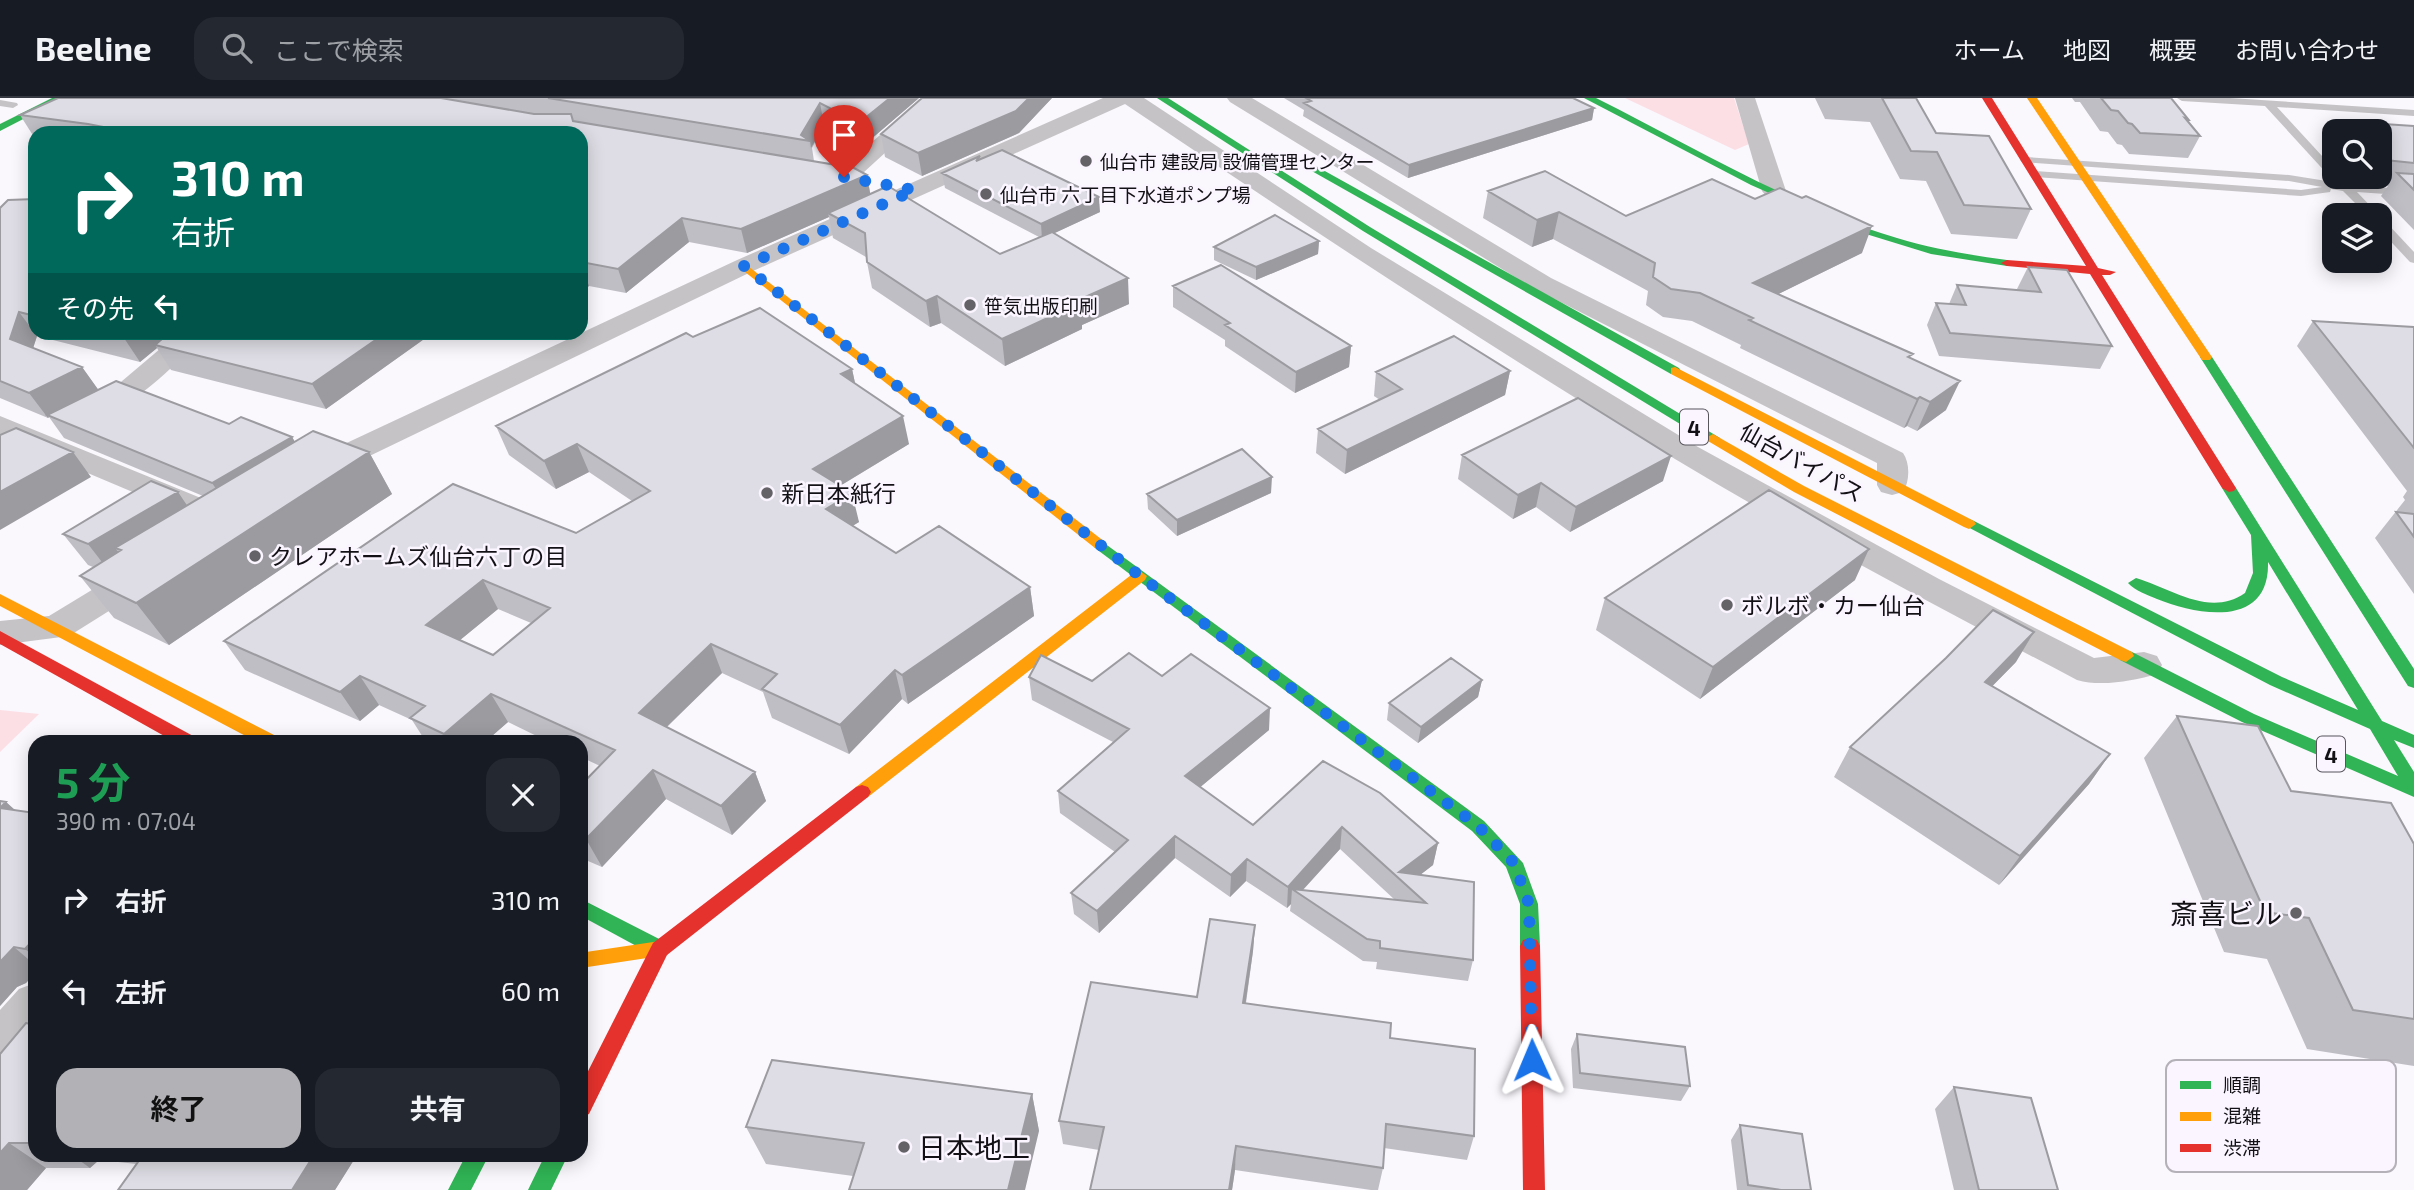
<!DOCTYPE html>
<html lang="ja">
<head>
<meta charset="utf-8">
<style>
  :root { --surface:#171b24; --page:#242831; --text:#f1f3f6; --muted:#9ea1a6; --line:#363941; --accent:#b2b2b6 }
  body { margin:0; font-family:"Exo 2","Noto Sans JP",sans-serif; background:var(--page); color:var(--text); height:100vh; display:flex; flex-direction:column; font-size:26px; white-space:nowrap }
  * { box-sizing:border-box; margin:0 }
  p { font-size:23px; color:var(--muted) }
  .icon { flex:none; width:38px; height:38px; fill:none; stroke:currentColor; stroke-width:2; stroke-linecap:round; stroke-linejoin:round }
  .map { position:relative; flex:1; overflow:hidden }
  .sheet { position:absolute; left:28px; top:637px; width:560px; height:427px; display:flex; flex-direction:column; background:var(--surface); border-radius:21px; box-shadow:0 4px 18px #0003 }
  .sheet>* { flex:none }
  .top-card { position:absolute; left:28px; top:28px; width:560px; height:214px; border-radius:21px; box-shadow:0 4px 18px #0003; background:#00695c; color:#fff; overflow:hidden }
  .fabs { position:absolute; left:2322px; top:21px; display:grid; gap:14px }
  .fabs a { display:grid; place-items:center; width:70px; height:70px; border-radius:14px; background:var(--surface); box-shadow:0 4px 18px #0003; font-size:35px }
  .pin { position:absolute; display:grid; place-items:center; width:60px; height:60px; color:#fff; margin:-72px -30px; border-radius:50% 50% 50% 0; rotate:-45deg; box-shadow:0 0 7px #0007 }
  .pin .icon { rotate:45deg }
  .me { position:absolute; width:77px; margin:-38px; rotate:359deg; stroke-linejoin:round; filter:drop-shadow(0 0 5px #0008) }
  .turn { display:flex; align-items:center; gap:24px; height:147px; padding:0 28px; font-size:32px }
  .turn .icon { width:91px; height:91px; stroke-width:2.5 }
  .turn b { display:block; font-size:49px; line-height:60px }
  .then { display:flex; align-items:center; height:66px; padding:0 28px; background:#0003; gap:14px; font-size:26px }
  .round { display:grid; place-items:center; flex:none; width:74px; height:74px; border-radius:21px; background:var(--page) }
  .overview { display:flex; align-items:center; justify-content:space-between; height:119px; padding:0 28px }
  h1 { font-size:42px; font-weight:700; line-height:52px; color:#1e9e55 }
  .button { display:flex; gap:14px; margin-top:auto; padding:14px 28px }
  .button a { flex:1; height:80px; border-radius:21px; background:var(--accent); color:#111; font-size:28px; font-weight:700; line-height:80px; text-align:center }
  .button a+a { background:var(--page); color:var(--text) }
  ul { padding:0; list-style:none }
  li { display:flex; align-items:center; gap:21px; height:91px; padding:0 28px }
  li div { flex:1 }
  li b { display:block; font-size:26px }
  li em { font-style:normal }
  header { display:flex; align-items:center; gap:42px; box-sizing:border-box; height:98px; padding:0 35px; background:var(--surface); border-bottom:2px solid var(--line) }
  header strong { font-size:33px }
  nav { display:flex; gap:38px; margin-inline-start:auto; font-size:24px }
  .search { width:490px; height:63px; background:var(--page); display:flex; align-items:center; gap:18px; box-sizing:border-box; padding:0 24px; border-radius:21px; color:var(--muted); font-size:26px }
  .map>svg:first-child { display:block }
  .green { fill:#fcdfe5 }
  .lines { fill:none; stroke-linecap:round; stroke-linejoin:round }
  .lane { fill:#c5c3c5; fill-rule:evenodd }
  .street { fill:#c5c3c5; fill-rule:evenodd }
  .fast { fill:#30b455; fill-rule:evenodd }
  .slow { fill:#ff9f0a; fill-rule:evenodd }
  .jam { fill:#e5322d; fill-rule:evenodd }
  .wall { fill:#bfbec5; fill-rule:evenodd }
  .shaded-wall { fill:#9b9ba0 }
  .building { fill:#dedde5; stroke:#9b9ba0; stroke-width:2; fill-rule:evenodd }
  .route { stroke:#1a73e8; stroke-width:12; stroke-dasharray:0 21.6 }
  .poi-dot { fill:#646267; stroke:#faf5ff; stroke-width:2.5 }
  .labels { text-anchor:middle; dominant-baseline:central; stroke-width:5; stroke-linejoin:round; paint-order:stroke }
  .far-poi-label { font-size:19px; fill:#141116; stroke:#faf5ff; text-anchor:start }
  .shield { fill:#faf5ff; stroke:#59555c; stroke-width:2 }
  .shield-label { font-size:21px; font-weight:bold; fill:#141116 }
  .street-label { font-size:23px; fill:#141116; stroke:#faf5ff }
  .poi-label { font-size:23px; fill:#141116; stroke:#faf5ff; text-anchor:start }
  .near-poi-label { font-size:28px; fill:#141116; stroke:#faf5ff; text-anchor:end }
  .key { fill:#faf5ff; stroke:#b5b1b9; stroke-width:2 }
  .key-label { font-size:19px; fill:#141116 }
</style>
</head>
<body>
<header>
<strong>Beeline</strong>
<div class="search"><svg class="icon" aria-label="search" viewBox="0 0 24 24"><circle cx="10" cy="10" r="6"/><path d="M15 15l6 6"/></svg>ここで検索</div>
<nav><a>ホーム</a><a>地図</a><a>概要</a><a>お問い合わせ</a></nav>
</header>
<div class="map">
<svg width="2414" height="1092" viewBox="0 0 2414 1092">
  <rect width="100%" height="100%" fill="#faf7fd"/>
  <path class="green" d="M1625,0H1734L1749,46L1735,52Z
    M0,612L39,616L0,654Z"/>
  <g class="lines">
    <path class="lane" d="M2177,0H2230L2414,12V18L2277,9L2334,71V79H2338H2330L2265,8L2182,3Z
      M0,2L17,5L18,7L13,10L0,8Z
      M2026,59L2289,77L2339,85L2344,84L2350,87L2414,92V98L2357,94L2379,117H2367L2343,93L2331,91L2330,94L2301,98L2035,79L2029,76L2035,73L2301,92L2322,89L2289,83L2022,64L2020,62Z
      M2380,121L2384,122L2414,154V165L2410,164L2380,132Z"/>
    <path class="street" d="M923,0H945L852,85H836L833,80L836,75Z
      M1103,0H1144L1371,150L1698,349L1939,481L2094,560L2144,554L2157,558L2162,567L2157,576C2133,583 2101,589 2077,582C1942,511 1806,440 1675,361C1488,248 1306,128 1125,6L753,173L328,378L317,380L306,378L302,371L306,364L735,163Z
      M1227,0H1252L1551,180L1903,355C1910,365 1910,383 1903,394L1892,397L1881,394L1877,387V365L1533,190L1230,4Z
      M1735,0H1755L1786,93L1782,98H1766L1762,93Z
      M180,234H210C202,246 189,255 178,264C154,285 113,326 80,318L76,312L80,306L115,289Z
      M0,318L240,416L245,423L240,430L229,433L218,430L0,338Z
      M140,467L152,470L157,478L152,486L69,538L0,547V523L49,518L128,470Z
      M35,885V938L16,960L0,966V912L19,891Z"/>
    <path class="fast" d="M52,0H64L0,33V26Z
      M1157,0H1168L1370,129L1720,340L1713,344L1708,343L1363,133Z
      M1584,0H1596C1694,49 1791,108 1897,140C1933,151 1970,157 2007,162L2013,165L2007,168L1931,156L1853,132L1751,87Z
      M1314,67L1679,270L1681,273L1679,276H1671L1310,72L1309,70Z
      M2206,255L2212,259L2414,571V590L2408,588L2200,259Z
      M2229,386L2236,390L2382,623L2414,637V650L2394,642L2414,674V699L2242,624L2120,562L2118,558L2126,552L2132,554L2254,616L2398,678L2370,631L2270,587L1962,426L1969,421L1974,423L2282,579L2358,612L2268,464C2270,530 2198,518 2157,501C2148,497 2135,493 2128,485L2136,480C2171,490 2209,520 2245,495L2253,475L2251,437L2222,390Z
      M1100,442L1484,723L1523,765L1538,806L1540,848L1537,854L1530,856L1523,854L1520,848V806L1506,769L1472,733L1095,450L1093,447L1095,444Z
      M581,801L667,845L670,851L667,857L660,859L653,857L581,818Z
      M466,1057H489L471,1092H448Z
      M545,1057H568L551,1092H528Z"/>
    <path class="slow" d="M2027,0H2037L2212,259L2210,262H2202Z
      M744,165L1105,444L1107,447L1105,450H1095L740,170L738,168Z
      M1675,269L1974,423L1976,426L1969,431L1964,429L1671,276V270Z
      M1713,336L1804,388L2132,554L2134,558L2126,564L2120,562L1794,394L1708,343L1706,340Z
      M1140,473L1147,478L1145,482L868,699L862,701L856,699L853,694L856,689L1135,474Z
      M0,496L278,639L280,644H257L0,508Z
      M660,843L667,845L670,851L667,857L581,870V852L586,854Z"/>
    <path class="jam" d="M1982,0H1992L2098,170L2116,174L2110,177H2102L2236,390L2234,393L2229,394L2222,390L2090,176L2007,168L2001,165L2007,162L2086,168Z
      M0,533L195,639L197,644H175L0,546Z
      M862,687L868,689L871,694L868,699L667,857L589,1016L581,1019V987L653,845L856,689Z
      M1530,840L1537,842L1540,848L1545,1092H1523L1520,848L1523,842Z"/>
  </g>
  <path class="wall" d="M58,0H919L863,48L824,27L812,50L814,63L867,77L870,96L1000,156L1039,139L945,90L942,75L981,61L1100,114L1054,135L1129,206L1082,227V231L1005,268L941,225L930,229L872,190L866,159L833,140L829,119L747,155L689,144L626,195L589,188L581,194V35H35L34,39L20,17Z
    M922,0H1052L1019,35L922,78L885,59L881,36Z
    M1284,0H1573L1594,10L1592,22L1408,80L1303,18L1304,12Z
    M1815,0H1916L1936,35L2031,111L2017,141L1951,136L1926,83L1900,81L1870,24L1825,21Z
    M2072,0H2171L2188,21L2187,23L2200,38L2188,60L2129,56L2122,47L2117,46L2108,34L2100,33L2080,4H2075Z
    M2338,23L2414,28V132L2381,98L2388,88L2369,86L2358,79H2380V33H2334V56L2324,46Z
    M1488,93L1626,118L1862,155L1778,196L1911,260L1946,312L1917,333L1907,328L1904,330L1740,250L1741,247L1692,223L1663,219L1646,207L1648,193L1553,141L1532,149L1483,120Z
    M35,101V234H434L326,311L171,272L157,250L140,264L37,238L33,250L82,269L98,292L229,326L292,339L295,344L369,354L392,396L169,547L114,520L80,478L93,469L88,467L63,436L187,407L203,398L64,340L49,319L48,320L0,300V110Z
    M1319,143L1318,156L1256,182L1214,162V149Z
    M2028,169L2112,248L2100,271L1939,258L1927,227L1936,205L1949,206L1957,187L2018,192L2017,191Z
    M1173,188L1351,248L1349,269L1295,295L1225,248V242L1173,209Z
    M2313,223L2414,229V496L2375,440L2405,402L2403,399L2407,393L2297,248Z
    M693,239L852,271L855,285L909,346L840,388L859,424L852,428L896,455L1030,489L1034,518L908,606L902,601L849,656L772,620L763,594L722,575L667,629L755,674L766,703L732,737L666,701L602,769L581,760V687L600,668L581,659V644H549L508,624L485,644H426L412,622L379,607L360,623L245,572L224,543L576,435L632,403L589,374L556,391L509,357L496,328ZM498,511L531,525L493,557L460,542Z
    M1510,273L1505,297L1345,376L1316,355L1318,331L1380,302L1374,298L1376,274Z
    M1462,357L1663,383L1570,434L1536,409L1513,421L1458,381Z
    M1271,395L1177,438L1148,411L1147,396Z
    M1855,482L1700,601L1596,532L1605,500Z
    M2016,564L1992,588L2110,656L2089,686L1999,787L1834,679L1850,649Z
    M1162,578L1269,632L1200,689L1253,727L1323,663L1438,745L1433,767L1420,777L1473,862L1468,883L1376,871L1377,864L1363,863L1290,813L1291,806L1287,810L1246,783L1230,799L1175,760L1099,835L1074,816L1071,795L1115,754L1060,715L1058,693L1113,644L1032,602L1029,579L1092,583ZM1340,751L1395,802L1303,792Z
    M1482,582L1478,599L1418,645L1387,622L1389,605Z
    M2177,618L2291,693L2414,746V968L2307,951L2267,861L2224,854L2144,660Z
    M6,704L15,712L35,715V875L26,885L17,889L0,908Z
    M1255,827L1253,853L1246,905L1390,940L1474,1038L1467,1062L1384,1050L1383,1070L1378,1092H1371L1235,1072L1232,1092H1090L1099,1052L1063,1046L1059,1023L1197,899Z
    M35,927V1057H357L335,1092H118L137,1066L99,1062L90,1070H46L27,1092H0Z
    M1577,936L1690,988L1681,1003L1573,990L1571,951Z
    M1954,989L2058,1092H1954L1935,1011Z
    M1032,996L1039,1033L853,1078L766,1066L746,1029Z
    M1740,1027L1811,1092H1737L1731,1042Z"/>
  <path class="shaded-wall" d="M890,0H919L863,48L859,25Z
    M1029,0H1052L1019,35L922,78L918,55Z
    M820,5L824,27L811,50L810,43L801,37Z
    M1594,10L1592,22L1408,80L1409,67Z
    M867,77L871,100L828,115L829,119L747,155L741,131Z
    M1099,99L1100,114L1042,141L1041,126Z
    M1559,114L1553,141L1532,149L1537,122Z
    M682,120L689,144L626,195L618,171Z
    M32,126L35,131V150L31,144Z
    M1872,128L1862,155L1744,213L1753,185Z
    M1319,143L1318,156L1256,182V169Z
    M581,166L589,188L581,194Z
    M1128,180L1129,206L1082,227V231L1005,268L1002,241L1076,203Z
    M937,198L941,225L930,229L926,203Z
    M19,214L37,238L28,266L10,241Z
    M130,234H175L155,247L157,250L140,264L124,240Z
    M387,234H434L326,311L312,286Z
    M1351,248L1349,269L1295,295L1296,274Z
    M82,269L100,294L47,317L49,319L48,320L29,295Z
    M852,271L858,299L841,276Z
    M1510,273L1505,297L1345,376L1347,352Z
    M1960,283L1946,312L1917,333L1930,304Z
    M1920,299L1907,328L1904,330L1917,301Z
    M903,318L909,346L820,400L813,371Z
    M292,339L306,362L228,408L212,385Z
    M577,346L589,374L556,391L544,363Z
    M73,354L91,379L0,432V394Z
    M369,354L392,396L169,547L136,505Z
    M1671,358L1663,383L1570,434L1576,409Z
    M1272,379L1271,395L1177,438V422Z
    M1541,385L1536,409L1513,421L1518,397Z
    M178,394L199,425L121,452L115,450L129,467L112,477L88,446Z
    M852,395L859,424L833,440L826,411Z
    M1869,451L1855,482L1700,601L1713,569Z
    M483,482L498,511L443,556L426,527Z
    M1030,489L1034,518L908,606L902,577Z
    M2034,534L2016,564L1967,614L1985,584Z
    M711,546L722,575L652,643L639,615Z
    M895,572L902,601L849,656L840,627Z
    M360,578L379,607L360,623L340,594Z
    M1482,582L1478,599L1418,645L1421,629Z
    M491,596L508,624L485,644H449L444,636Z
    M1270,610L1269,632L1186,701L1185,678Z
    M2110,656L2089,686L1999,787L2020,758Z
    M653,672L666,701L602,769L586,741Z
    M755,674L766,703L732,737L721,708Z
    M6,704L30,726L0,710Z
    M1342,729L1340,751L1299,796L1292,791L1291,806L1287,810L1288,789Z
    M1175,738V760L1099,835L1097,813Z
    M1438,745L1433,767L1407,787L1399,774Z
    M1247,761L1246,783L1230,799L1231,777Z
    M1255,827L1253,853L1242,930L1243,905Z
    M35,840V859L25,851Z
    M14,849L35,867V875L26,885L17,889L0,908V864Z
    M1032,996L1039,1033L1025,1092H1008Z
    M9,1045L46,1070L27,1092H0V1055Z
    M1236,1048L1235,1072L1232,1092H1229Z
    M72,1057H92L99,1062L90,1070Z
    M314,1057H357L335,1092H292Z"/>
  <path class="building" d="M58,0H441L534,16H571L573,23L854,70L867,77L741,131L682,120L618,171L581,164V35H134L88,26L20,17Z
    M548,0H890L859,25L820,5L801,37L810,43Z
    M922,0H1029L1016,13L918,55L881,36Z
    M1306,0H1573L1594,10L1409,67L1304,5L1311,3Z
    M1882,0H1916L1936,35L1989,38L2031,111L1964,107L1937,54L1911,53Z
    M2101,0H2171L2188,21L2185,20L2200,38L2140,35L2132,26L2128,25L2118,13L2111,12Z
    M2338,23L2414,28V65L2385,62L2380,60V33H2349Z
    M1002,52L1099,99L1041,126L942,75L980,58L976,63Z
    M1545,73L1626,118L1712,81L1755,101L1780,90L1802,100L1806,98L1872,128L1753,185L1913,256L1908,259L1960,283L1930,304L1920,299L1917,301L1749,222L1753,220L1700,195L1671,191L1653,179L1655,165L1559,114L1537,122L1488,93Z
    M2397,75L2414,76V92Z
    M888,88L1000,156L1052,134L1128,180L1076,203L1080,205L1002,241L937,198L926,203L867,164L865,135L828,115Z
    M35,101V126H32L31,144L35,145V218L19,214L10,241L82,269L29,295L0,283V110L8,102Z
    M1275,117L1319,143L1256,169L1214,149Z
    M1221,167L1351,248L1296,274L1225,227L1230,225L1173,188Z
    M2028,169L2067,172L2112,248L1950,235L1936,205L1966,207L1957,187L2041,194Z
    M760,210L852,271L841,276L903,318L813,371L852,395L826,411L896,455L939,428L1030,489L902,577L895,572L840,627L762,591L777,576L711,546L639,615L755,674L721,708L653,672L586,741L581,739V687L615,652L491,596L444,636L410,620L425,608L360,578L340,594L224,543L453,386L576,435L650,393L577,346L544,363L496,328L686,235L693,239ZM483,482L550,510L493,557L426,527Z
    M2313,223L2414,229V350Z
    M103,234H130L124,240Z
    M170,234H387L312,286L155,247Z
    M1454,238L1510,273L1347,352L1318,331L1402,291L1376,274Z
    M116,283L229,326L241,319L292,339L212,385L47,317Z
    M1578,300L1671,358L1576,409L1541,385L1518,397L1462,357Z
    M16,330L73,354L0,394V337Z
    M313,333L369,354L136,505L80,478L121,452L115,450Z
    M1242,351L1272,379L1177,422L1147,396Z
    M151,383L178,394L88,446L63,436Z
    M1769,392L1869,451L1713,569L1605,500Z
    M2396,414L2414,416V439Z
    M1993,512L2034,534L1985,584L2110,656L2020,758L1850,649L1946,560Z
    M1129,555L1162,578L1191,556L1270,610L1185,678L1253,727L1323,663L1380,695L1438,745L1399,774L1474,784L1473,862L1380,850V843L1367,841L1292,791L1426,805L1342,729L1288,789L1247,761L1231,777L1175,738L1097,813L1071,795L1128,742L1058,693L1129,631L1029,579L1041,557L1092,583Z
    M1451,560L1482,582L1421,629L1389,605Z
    M2177,618L2258,628L2291,693L2391,705L2414,746V921L2353,912L2309,820L2265,814Z
    M0,703L6,704L0,710Z
    M0,710L35,715V840L25,851L14,849L0,864Z
    M1210,821L1255,827L1243,905L1391,925L1390,940L1475,951L1474,1038L1386,1026L1383,1070L1236,1048L1229,1092H1090L1104,1029L1059,1023L1091,884L1197,899Z
    M26,925L35,927V1045H9L0,1055V956Z
    M1577,936L1685,949L1690,988L1580,975Z
    M772,962L1032,996L1008,1092H849L864,1045L746,1029Z
    M1954,989L2031,1000L2058,1092H1979Z
    M1740,1027L1802,1036L1811,1092H1781L1748,1087Z
    M143,1057H314L292,1092H118Z"/>
  <g class="lines">
    <path class="route" d="M844,79L915,92L744,168L1140,478L1478,728L1514,765L1529,806L1532,962"/>
  </g>
  <g class="poi-dot">
    <circle cx="1086" cy="63" r="7"/>
    <circle cx="986" cy="96" r="7"/>
    <circle cx="970" cy="207" r="7"/>
    <circle cx="767" cy="395" r="7"/>
    <circle cx="255" cy="458" r="7"/>
    <circle cx="1727" cy="507" r="7"/>
    <circle cx="2296" cy="815" r="7"/>
    <circle cx="904" cy="1049" r="7"/>
  </g>
  <g class="labels">
    <g class="far-poi-label">
      <text x="1100" y="63">仙台市 建設局 設備管理センター</text>
      <text x="1000" y="96">仙台市 六丁目下水道ポンプ場</text>
      <text x="984" y="207">笹気出版印刷</text>
    </g>
    <g class="shield">
      <rect x="1680" y="311.5" width="28" height="35" rx="5"/>
      <rect x="2317" y="638.5" width="28" height="35" rx="5"/>
    </g>
    <g class="shield-label">
      <text x="1694" y="329">4</text>
      <text x="2331" y="656">4</text>
    </g>
    <g class="street-label">
      <text transform="translate(1802 364) rotate(29)">仙台バイパス</text>
    </g>
    <g class="poi-label">
      <text x="781" y="395">新日本紙行</text>
      <text x="269" y="458">クレアホームズ仙台六丁の目</text>
      <text x="1741" y="507">ボルボ・カー仙台</text>
    </g>
    <g class="near-poi-label">
      <text x="2282" y="815">斎喜ビル</text>
      <text x="918" y="1049" text-anchor="start">日本地工</text>
    </g>
  </g>
  <rect x="2166" y="962" width="230" height="112" rx="10" class="key"/>
  <rect x="2180" y="983" width="31" height="8" fill="#30b455"/>
  <rect x="2180" y="1014" width="31" height="9" fill="#ff9f0a"/>
  <rect x="2180" y="1046" width="31" height="8" fill="#e5322d"/>
  <g class="key-label">
    <text x="2223" y="994">順調</text>
    <text x="2223" y="1025">混雑</text>
    <text x="2223" y="1057">渋滞</text>
  </g>
</svg>
<div class="fabs">
<a><svg class="icon" aria-label="search" viewBox="0 0 24 24"><circle cx="10" cy="10" r="6"/><path d="M15 15l6 6"/></svg></a>
<a><svg class="icon" aria-label="layers" viewBox="0 0 24 24"><path d="M12 4l9 5-9 5-9-5zM3 14l9 5 9-5"/></svg></a>
</div>
<div class="pin" style="left:844px;top:79px;background:#d93025"><svg class="icon" aria-label="arrive" viewBox="0 0 24 24"><path d="M6 21V4h12l-3 4 3 4H6"/></svg></div>
<svg class="me" style="left:1532px;top:962px" viewBox="-20 -20 40 40"><path d="M0-17L14 15 0 8-14 15z" fill="#1a73e8" stroke="#fff" stroke-width="4"/></svg>
<div class="top-card">
<div class="turn"><svg class="icon" aria-label="right" viewBox="0 0 24 24"><path d="M7 20v-9h11M14 6l5 5-5 5"/></svg><div><b>310 m</b>右折</div></div>
<div class="then">その先<svg class="icon" aria-label="left" viewBox="0 0 24 24"><path d="M17 20v-9H6M10 6l-5 5 5 5"/></svg></div>
</div>
<section class="sheet">
<div class="overview"><div><h1>5 分</h1><p>390 m · 07:04</p></div><a class="round"><svg class="icon" aria-label="close" viewBox="0 0 24 24"><path d="M6 6l12 12M18 6L6 18"/></svg></a></div>
<ul>
<li><svg class="icon" aria-label="right" viewBox="0 0 24 24"><path d="M7 20v-9h11M14 6l5 5-5 5"/></svg><div><b>右折</b></div><em>310 m</em></li>
<li><svg class="icon" aria-label="left" viewBox="0 0 24 24"><path d="M17 20v-9H6M10 6l-5 5 5 5"/></svg><div><b>左折</b></div><em>60 m</em></li>
</ul>
<div class="button"><a>終了</a><a>共有</a></div>
</section>
</div>
</body>
</html>
